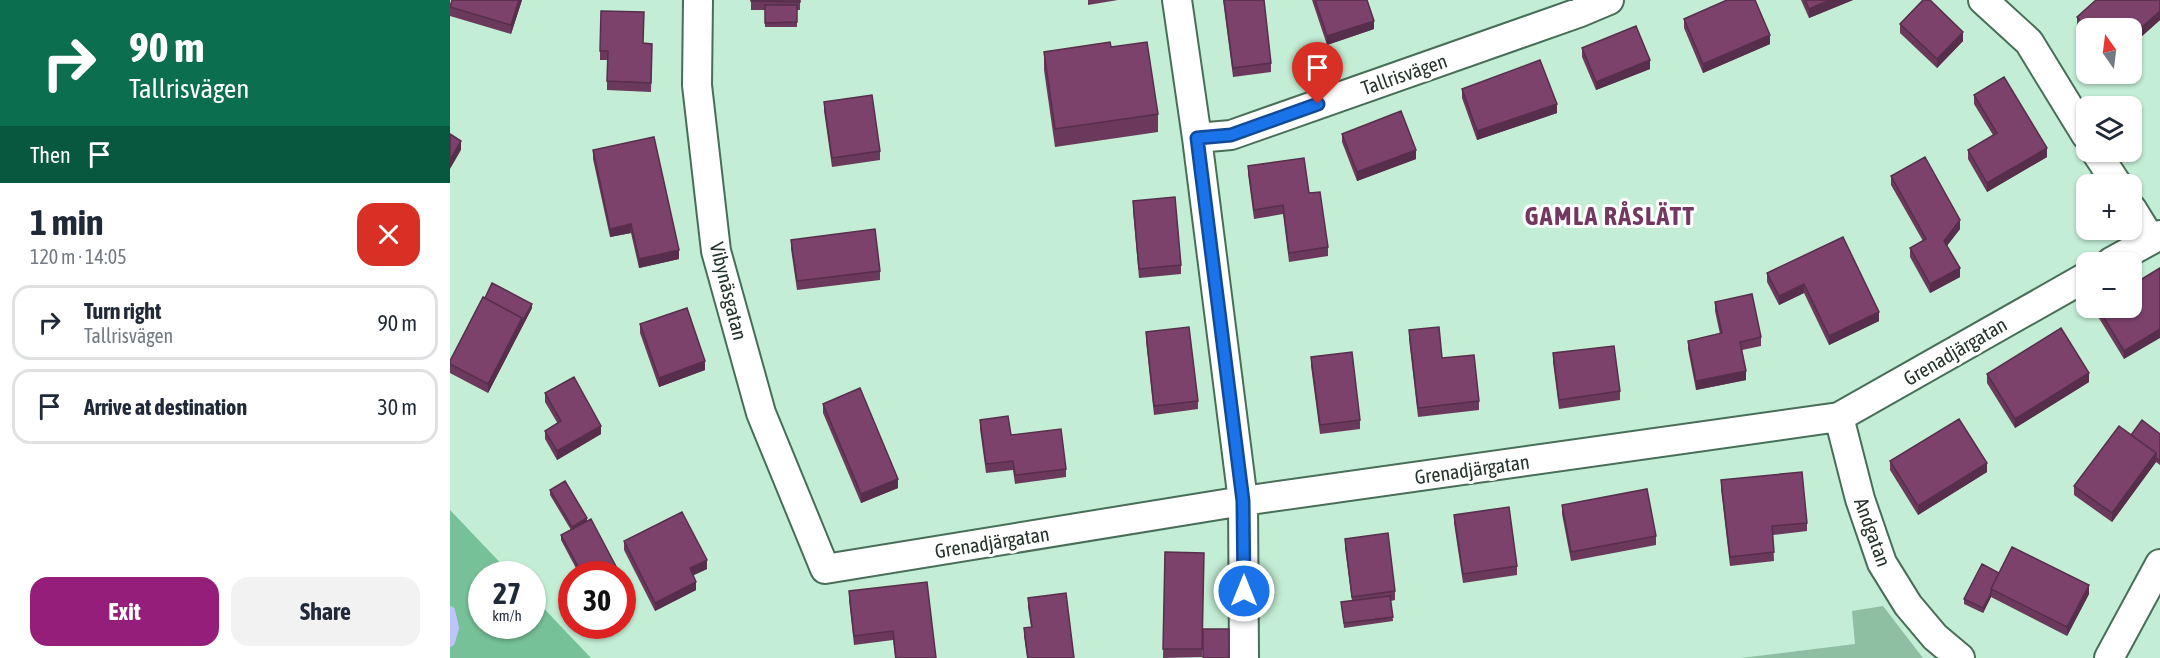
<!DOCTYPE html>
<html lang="en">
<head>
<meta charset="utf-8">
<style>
  :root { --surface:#fff; --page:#f2f2f3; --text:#1f2937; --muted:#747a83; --line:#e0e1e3; --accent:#951e7b }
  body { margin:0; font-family:"Asap Condensed",sans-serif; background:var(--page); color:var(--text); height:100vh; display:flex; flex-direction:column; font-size:22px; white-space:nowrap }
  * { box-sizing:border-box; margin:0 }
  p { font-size:20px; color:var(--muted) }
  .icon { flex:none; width:33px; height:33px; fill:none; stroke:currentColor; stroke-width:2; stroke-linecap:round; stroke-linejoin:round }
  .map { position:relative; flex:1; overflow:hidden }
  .panel { display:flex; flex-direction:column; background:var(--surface); width:450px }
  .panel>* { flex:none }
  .guide { background:#0b6e4f; color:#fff; overflow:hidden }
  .needle { width:39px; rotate:346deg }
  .fabs { position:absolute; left:1626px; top:18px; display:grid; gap:12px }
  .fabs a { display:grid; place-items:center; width:66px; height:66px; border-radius:12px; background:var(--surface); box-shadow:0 2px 4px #0004; font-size:30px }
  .speed { position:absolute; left:18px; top:561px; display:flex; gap:12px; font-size:30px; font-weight:700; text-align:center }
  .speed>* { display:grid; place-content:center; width:78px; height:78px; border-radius:50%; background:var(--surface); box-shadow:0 2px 4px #0004; line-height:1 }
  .speed small { font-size:15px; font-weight:400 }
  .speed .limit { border:9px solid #d22; background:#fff; color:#111 }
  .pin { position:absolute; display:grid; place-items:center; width:51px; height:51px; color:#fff; margin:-62px -26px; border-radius:50% 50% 50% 0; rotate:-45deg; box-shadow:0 0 6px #0007 }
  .pin .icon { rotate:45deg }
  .me { position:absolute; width:66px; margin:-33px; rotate:0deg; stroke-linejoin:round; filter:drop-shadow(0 0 4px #0008) }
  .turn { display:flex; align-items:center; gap:21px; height:126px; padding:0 30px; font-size:27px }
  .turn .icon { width:78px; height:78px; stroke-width:2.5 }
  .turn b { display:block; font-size:42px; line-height:51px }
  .then { display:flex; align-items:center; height:57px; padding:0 30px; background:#0003; gap:12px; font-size:22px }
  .round { display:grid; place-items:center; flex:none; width:63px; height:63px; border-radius:18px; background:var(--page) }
  .overview { display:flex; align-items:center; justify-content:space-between; height:102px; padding:0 30px }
  h1 { font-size:36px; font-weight:700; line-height:45px }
  .action { display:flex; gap:12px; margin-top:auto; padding:12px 30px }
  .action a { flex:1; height:69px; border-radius:18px; background:var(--accent); color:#fff; font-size:24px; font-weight:700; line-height:69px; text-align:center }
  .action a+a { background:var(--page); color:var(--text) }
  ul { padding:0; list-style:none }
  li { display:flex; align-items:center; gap:18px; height:75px; margin:0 12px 9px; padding:0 18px; border:3px solid var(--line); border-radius:18px }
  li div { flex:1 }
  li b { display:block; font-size:22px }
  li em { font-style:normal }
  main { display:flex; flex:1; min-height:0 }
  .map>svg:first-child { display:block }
  .green { fill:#8fbfa3 }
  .forest { fill:#76c198 }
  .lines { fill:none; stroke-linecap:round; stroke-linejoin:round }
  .stream { stroke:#bec5fc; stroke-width:10 }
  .street-casing { stroke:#486e58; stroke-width:32 }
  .street { stroke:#fff; stroke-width:28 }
  .wall { fill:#6b395c }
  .shaded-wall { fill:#572e4b }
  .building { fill:#7c426b; stroke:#572e4b; stroke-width:1.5 }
  .route-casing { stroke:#114b97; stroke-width:15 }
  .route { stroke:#1a73e8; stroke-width:10 }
  .labels { text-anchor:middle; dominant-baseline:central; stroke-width:6; stroke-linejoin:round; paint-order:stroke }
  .street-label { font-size:20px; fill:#25352c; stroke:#fff }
  .district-label { font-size:26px; font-weight:bold; letter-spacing:1.5px; fill:#723862; stroke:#fff }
</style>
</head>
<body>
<main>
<section class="panel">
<div class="guide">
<div class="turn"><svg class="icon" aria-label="right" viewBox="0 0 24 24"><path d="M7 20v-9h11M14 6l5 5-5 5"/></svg><div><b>90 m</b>Tallrisvägen</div></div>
<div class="then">Then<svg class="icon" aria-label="arrive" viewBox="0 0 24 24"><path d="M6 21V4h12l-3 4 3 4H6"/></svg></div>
</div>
<div class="overview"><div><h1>1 min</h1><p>120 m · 14:05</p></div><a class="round" style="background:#d93025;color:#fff"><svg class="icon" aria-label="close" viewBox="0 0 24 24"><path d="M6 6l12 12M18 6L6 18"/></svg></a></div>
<ul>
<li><svg class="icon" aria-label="right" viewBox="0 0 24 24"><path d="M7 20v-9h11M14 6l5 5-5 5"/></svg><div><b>Turn right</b><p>Tallrisvägen</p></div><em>90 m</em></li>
<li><svg class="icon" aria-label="arrive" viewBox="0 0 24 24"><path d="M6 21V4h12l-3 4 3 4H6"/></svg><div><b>Arrive at destination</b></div><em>30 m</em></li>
</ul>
<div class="action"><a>Exit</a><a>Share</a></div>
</section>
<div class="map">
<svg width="1710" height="658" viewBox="0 0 1710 658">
  <rect width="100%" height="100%" fill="#c3edd4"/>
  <path class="green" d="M1433,606L1473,658H1291L1405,644L1402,611Z"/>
  <path class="forest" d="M0,510L61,574H32V626H82L83,597L141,658H0Z"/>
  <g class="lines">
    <path class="stream" d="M0,611L4,628L0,642"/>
    <g class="street-casing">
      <path id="street" d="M248,0L247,85L266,251L311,413L375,569L793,501L1389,417L1636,277
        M727,0L747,138L793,501L794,658
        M1533,0L1579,42L1636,135
        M747,138L781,135L1128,13L1159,0
        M1646,152L1667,184
        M1682,209L1701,240
        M1661,262L1710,235
        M1389,417L1410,499L1432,563L1458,605L1485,637L1510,658
        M1659,658L1710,564"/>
    </g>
    <use href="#street" class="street"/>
  </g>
  <path class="wall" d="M2,0H72L61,34L0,16V6Z
    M301,0H350V10H347V27H315V10H301Z
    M638,0H668L638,5Z
    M773,0H814L821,63V72L783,77Z
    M862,0H917L924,29L877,45Z
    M1351,0H1403L1359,18Z
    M1710,0V20L1682,45V28H1636V37L1627,26V17Z
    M1234,19L1320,44L1253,73L1234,28Z
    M1450,24L1513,41L1487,68L1450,33Z
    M193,43L202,44L201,92L157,90V60H150V51Z
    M661,47L708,114V132L605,147L594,70V52Z
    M1132,48L1200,69L1146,90L1132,57Z
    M1012,89L1107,113L1027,140L1012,98Z
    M1524,95L1597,157L1537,192L1518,159V150L1543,135L1524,104Z
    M374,102L430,151V160L382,167L374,111Z
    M892,134L966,159L907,181L892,142Z
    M143,150L229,259L189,268L181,233L160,237L143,159Z
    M798,166L859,193L878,247V256L839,262L833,214L804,219L798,174Z
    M1441,176L1510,229L1497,246L1510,277L1480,293L1460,257V248L1473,241L1441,185Z
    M683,201L731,265V274L689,278L683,210Z
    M1393,237L1429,321L1379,345L1354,293L1329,305L1317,282V273Z
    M341,240L430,271V280L347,290L341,249Z
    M1265,302L1311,337V346L1292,350L1296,380L1246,390L1238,349V341L1270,334L1265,311Z
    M82,308L38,393L0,373V361Z
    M1647,308H1682L1674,359L1647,315Z
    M190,324L255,370L209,387L190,333Z
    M959,330L992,358L1029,401V410L968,417L959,339Z
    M696,332L748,401V409L704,415L696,341Z
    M1103,353L1170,391V400L1109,409L1103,362Z
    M861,357L910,420V429L870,434L861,366Z
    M1537,374L1639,382L1565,428L1537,383Z
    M95,393L151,434L107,460L95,439V431L108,424L95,402Z
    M373,404L448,488L411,503L373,413Z
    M530,420L561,435L616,469V477L565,484L563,470L536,473L530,429Z
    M1710,434V465L1706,462L1662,522L1624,495V486L1681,435Z
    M1440,461L1537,472L1468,515L1440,470Z
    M1271,480L1357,523V531L1323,535L1324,561L1280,566L1271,489Z
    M100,490L137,521L170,574H129L111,540V535L121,530L100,495Z
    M1112,505L1206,536V545L1121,561L1112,514Z
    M1004,515L1067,566V575L1013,583L1004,523Z
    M895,539L945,591V600L941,601L943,621L894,628L891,602L902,601L895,548Z
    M174,541L257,569L243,575L246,590L205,611L174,550Z
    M715,552L753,629L752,657L713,658Z
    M1549,573L1639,594L1617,636L1541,597L1533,613L1514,604V599Z
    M399,591L486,658H445L443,640L404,645L399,600Z
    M578,598L624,658H577L574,636V628L581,627L578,607Z"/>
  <path class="shaded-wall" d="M69,0H72L61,34V25Z
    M1380,0H1403L1359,18V9Z
    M1710,11V20L1682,45V36Z
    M924,21V29L877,45V36Z
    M1513,32V41L1487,68V59Z
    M1320,35V44L1253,73V64Z
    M1200,60V69L1146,90V82Z
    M1107,104V113L1027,140V131Z
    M11,141V150L0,169V160Z
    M1597,148V157L1537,192V183Z
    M966,150V159L907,181V172Z
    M1510,220V229L1494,249V241Z
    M181,224V233L160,237V229Z
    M229,250V259L189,268V259Z
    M1510,268V277L1480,293V284Z
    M1354,284V293L1329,305V296Z
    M82,304V308L38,393V384L72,318Z
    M1429,312V321L1379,345V336Z
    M1710,329V338L1674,359V351Z
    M255,361V370L209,387V378Z
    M1296,371V380L1246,390V381Z
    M1639,373V382L1565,428V419Z
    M151,426V434L107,460V451Z
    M1706,453V462L1662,522V513Z
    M1537,463V472L1468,515V506Z
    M448,479V488L411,503V494Z
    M137,518V522L122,532V527Z
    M257,560V569L240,577V568Z
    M246,582V590L205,611V603Z
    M1639,585V594L1617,636V627Z
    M1541,593V597L1533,613V608Z"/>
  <path class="building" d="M2,0H69L61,25L0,7Z
    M301,0H350V2L301,1Z
    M774,0H814L821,63L783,68Z
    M865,0H917L924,21L877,36Z
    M1277,0H1305L1320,35L1253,64L1234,19Z
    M1355,0H1380L1359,9Z
    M1473,0H1480L1513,32L1487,59L1450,24Z
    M1646,0H1710V11L1682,36V28H1637L1627,17Z
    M315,5H347V22L315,23Z
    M151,11L194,12L193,43L202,44L201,83L157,81L158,51H150Z
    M1186,26L1200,60L1146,82L1132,48Z
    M660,42L661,47L697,42L708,114L605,129L594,52Z
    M1090,60L1107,104L1027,131L1012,89Z
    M1554,77L1597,148L1537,183L1518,150L1547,133L1524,95Z
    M422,95L430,151L382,158L374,102Z
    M951,111L966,150L907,172L892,134Z
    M0,134L11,141L0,160Z
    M204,137L229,250L189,259L181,224L160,229L143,150Z
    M1475,157L1510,220L1494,241L1510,268L1480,284L1460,248L1476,239L1441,176Z
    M854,158L859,193L870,192L878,247L839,253L833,205L804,210L798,166Z
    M725,197L731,265L689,269L683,201Z
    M425,229L430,271L347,281L341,240Z
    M1393,237L1429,312L1379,336L1354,284L1329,296L1317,273Z
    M1710,268V329L1674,351L1648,308H1682V285Z
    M42,283L82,304L72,322V318L35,298Z
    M1302,294L1311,337L1290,342L1296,371L1246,381L1238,341L1272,333L1265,302Z
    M33,297L72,318L38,384L0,364V361Z
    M237,308L255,361L209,378L190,324Z
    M739,327L748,401L704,406L696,332Z
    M989,327L992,358L1024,355L1029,401L968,408L959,330Z
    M1611,328L1639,373L1565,419L1537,374Z
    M1164,346L1170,391L1109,400L1103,353Z
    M902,352L910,420L870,425L861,357Z
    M124,377L151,426L107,451L95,431L111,421L95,393Z
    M410,388L448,479L411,494L373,404Z
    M558,416L561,435L611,429L616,469L565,475L563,461L536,464L530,420Z
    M1509,419L1537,463L1468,506L1440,461Z
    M1692,420L1710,434V461L1706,458V453L1681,435Z
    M1669,426L1706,453L1662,513L1624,486Z
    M1352,472L1357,523L1322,526L1324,552L1280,557L1271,480Z
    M115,481L137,518L122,527L100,490Z
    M1197,489L1206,536L1121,552L1112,505Z
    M1059,507L1067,566L1013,574L1004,515Z
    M232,512L257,560L240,568L246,582L205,603L174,541Z
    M141,519L170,574H132L111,535Z
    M938,533L945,591L902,597L895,539Z
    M1562,547L1639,585L1617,627L1541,589Z
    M715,552L754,553L752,649H713Z
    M1532,564L1549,573L1541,589V593L1533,608L1514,599Z
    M477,582L486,658H446L443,631L404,636L399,591Z
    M616,593L624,658H578L574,628L582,627L578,598Z
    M940,596L943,617L894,623L891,602Z
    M753,629H779V658H753Z"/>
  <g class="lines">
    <g class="route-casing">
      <path id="route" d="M794,591L793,501L747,138L781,135L868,104"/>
    </g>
    <use href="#route" class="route"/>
  </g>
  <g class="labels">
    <g class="street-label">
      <text transform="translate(954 74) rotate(-19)">Tallrisvägen</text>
      <text transform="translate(279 291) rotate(76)">Vibynäsgatan</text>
      <text transform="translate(1505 351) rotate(-30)">Grenadjärgatan</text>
      <text transform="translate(1022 469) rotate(-8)">Grenadjärgatan</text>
      <text transform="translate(1423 532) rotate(70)">Andgatan</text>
      <text transform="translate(542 542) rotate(-9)">Grenadjärgatan</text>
    </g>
    <g class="district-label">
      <text x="1160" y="216">GAMLA RÅSLÄTT</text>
    </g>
  </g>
</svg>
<div class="fabs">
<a><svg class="needle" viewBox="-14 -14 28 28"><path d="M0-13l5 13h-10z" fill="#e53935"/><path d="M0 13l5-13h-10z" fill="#747a83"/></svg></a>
<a><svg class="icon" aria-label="layers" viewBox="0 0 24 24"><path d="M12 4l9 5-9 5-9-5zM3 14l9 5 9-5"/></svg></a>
<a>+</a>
<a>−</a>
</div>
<div class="speed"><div>27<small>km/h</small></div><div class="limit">30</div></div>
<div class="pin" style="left:868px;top:104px;background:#d93025"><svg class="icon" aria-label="arrive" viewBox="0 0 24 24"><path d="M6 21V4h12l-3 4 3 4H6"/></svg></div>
<svg class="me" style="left:794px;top:591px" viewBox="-20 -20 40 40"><circle r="17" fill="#1a73e8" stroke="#fff" stroke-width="3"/><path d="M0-11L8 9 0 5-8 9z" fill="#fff"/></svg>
</div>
</main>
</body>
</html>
